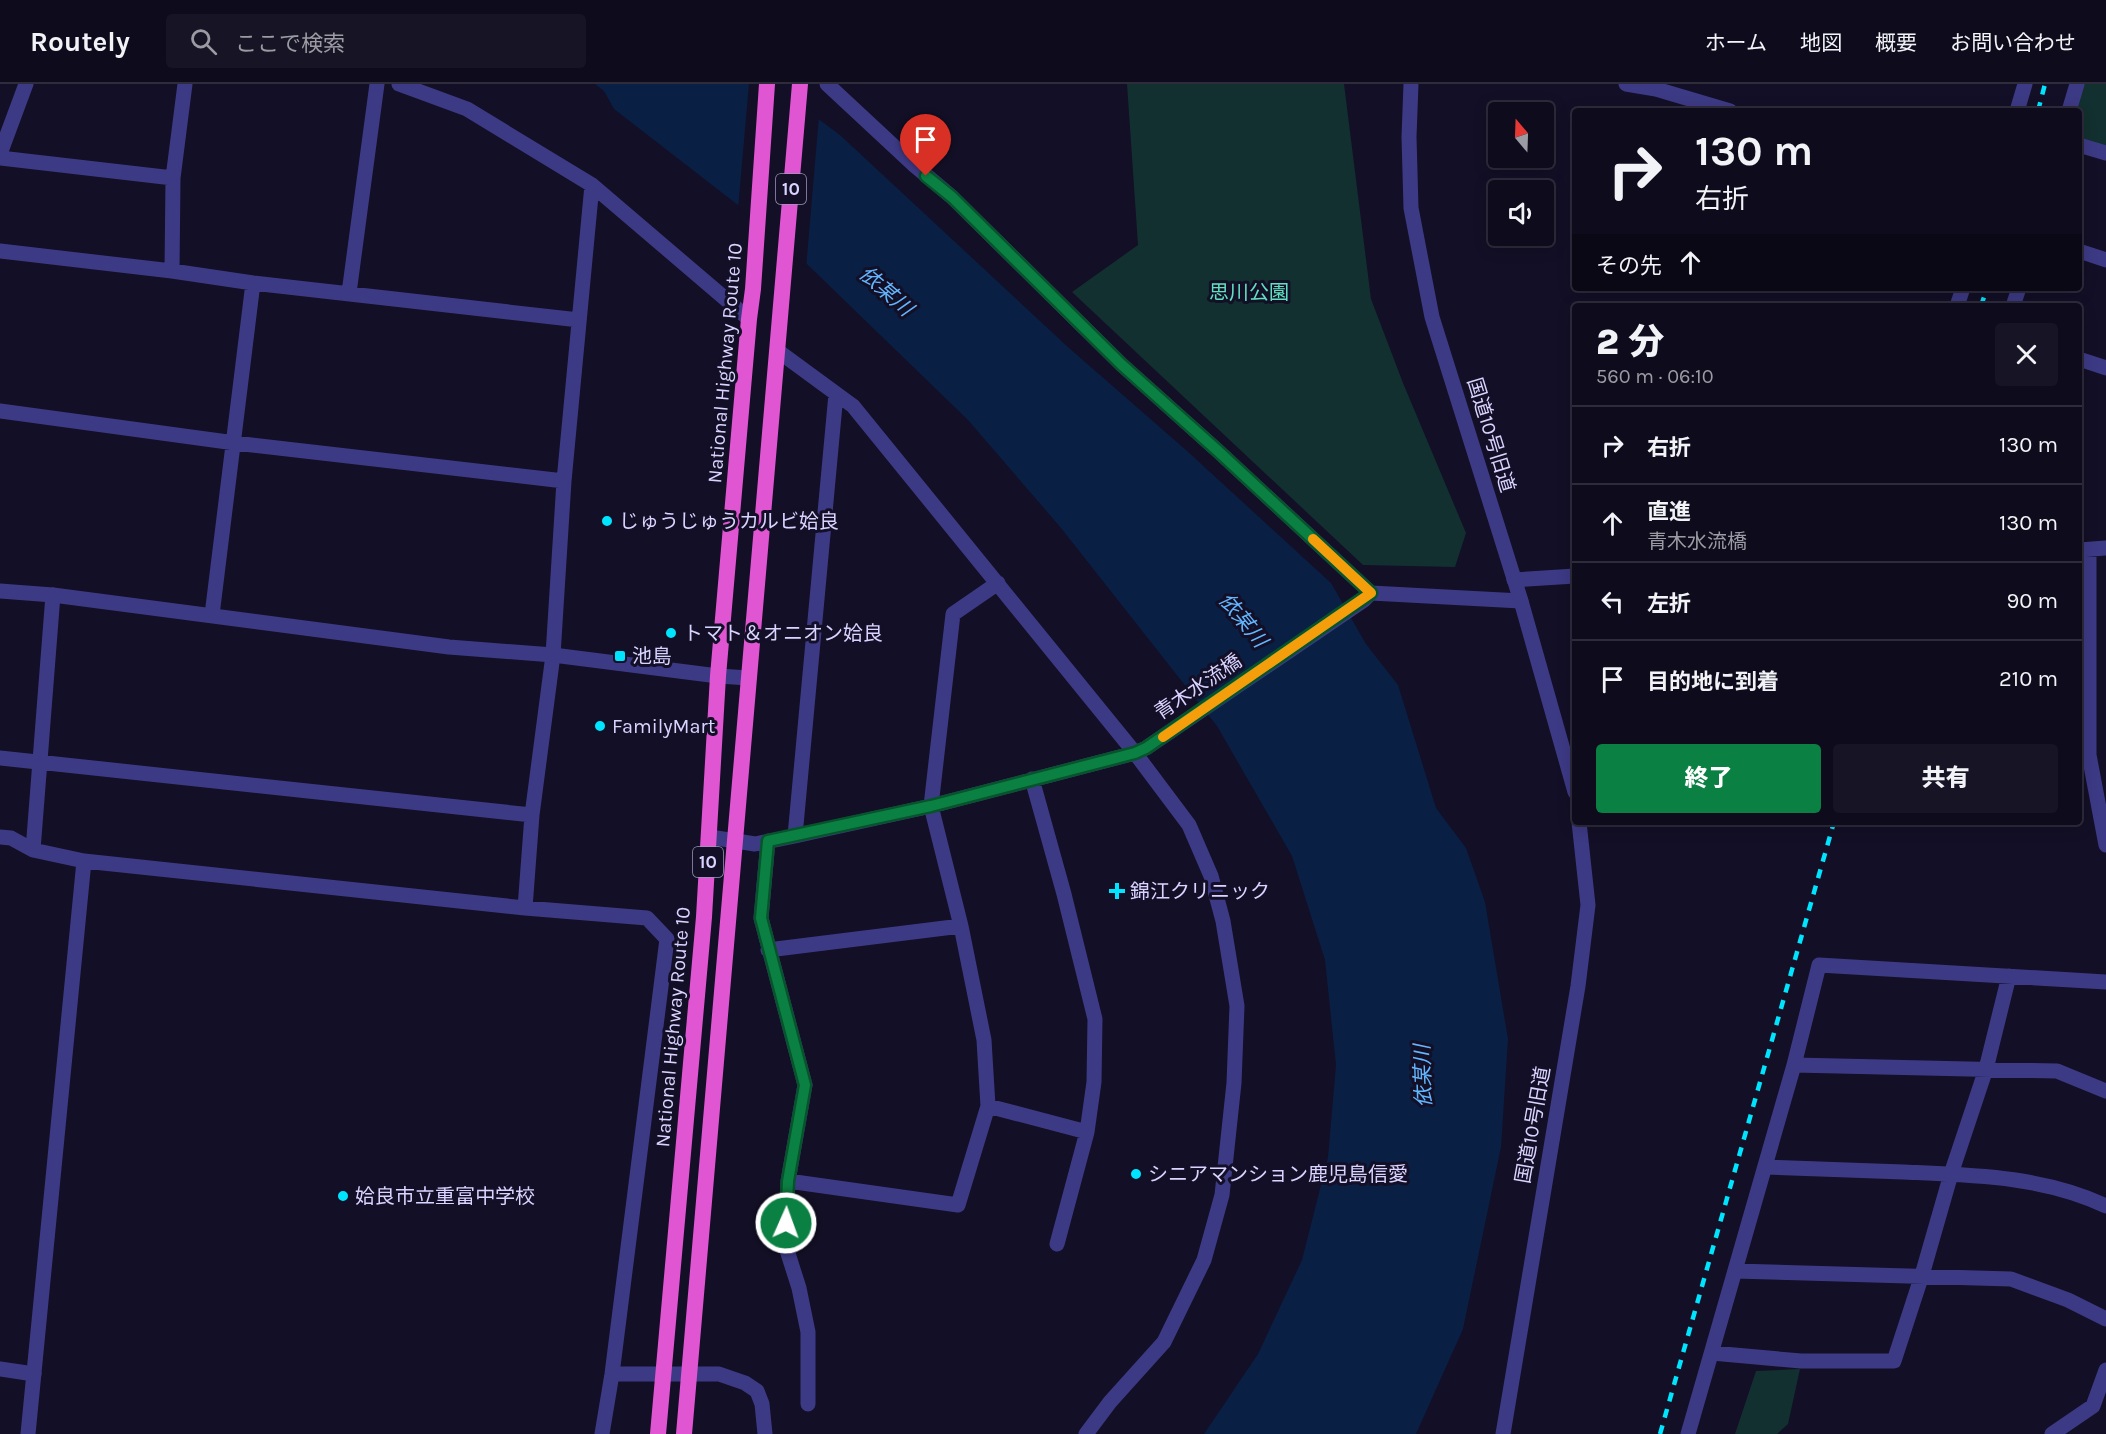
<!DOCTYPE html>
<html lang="ja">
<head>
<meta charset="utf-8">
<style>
  :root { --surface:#0e0b1c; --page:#171425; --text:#f1f3f6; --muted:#9b9ba3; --line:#2e2b3b; --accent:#0b8043 }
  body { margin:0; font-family:Karla,"Noto Sans JP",sans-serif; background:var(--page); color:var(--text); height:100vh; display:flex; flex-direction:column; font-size:22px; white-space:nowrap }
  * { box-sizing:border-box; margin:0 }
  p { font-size:20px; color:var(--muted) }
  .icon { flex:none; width:33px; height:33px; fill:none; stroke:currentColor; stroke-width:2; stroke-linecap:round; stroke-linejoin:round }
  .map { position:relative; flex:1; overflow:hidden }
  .details { position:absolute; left:1572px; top:219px; width:510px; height:522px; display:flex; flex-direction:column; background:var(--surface); border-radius:6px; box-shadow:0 3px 15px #0003,0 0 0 2px var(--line) }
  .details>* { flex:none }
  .hud { position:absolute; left:1572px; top:24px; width:510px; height:183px; border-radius:6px; box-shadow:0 3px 15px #0003,0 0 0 2px var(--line); background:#0e0b1c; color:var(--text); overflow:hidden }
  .needle { width:39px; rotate:341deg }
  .buttons { position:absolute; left:1488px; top:18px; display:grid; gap:12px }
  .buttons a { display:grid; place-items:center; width:66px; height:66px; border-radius:6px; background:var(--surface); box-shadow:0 3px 15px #0003,0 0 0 2px var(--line); font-size:30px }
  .pin { position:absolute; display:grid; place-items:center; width:51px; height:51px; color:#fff; margin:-62px -26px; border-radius:50% 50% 50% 0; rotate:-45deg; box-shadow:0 0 6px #0007 }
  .pin .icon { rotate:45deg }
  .me { position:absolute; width:66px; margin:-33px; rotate:2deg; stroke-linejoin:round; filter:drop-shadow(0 0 4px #0008) }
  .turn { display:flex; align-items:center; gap:21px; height:126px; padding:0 24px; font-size:27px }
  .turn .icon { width:78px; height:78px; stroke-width:2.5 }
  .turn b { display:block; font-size:42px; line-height:51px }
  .then { display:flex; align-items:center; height:57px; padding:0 24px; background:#0003; gap:12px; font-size:22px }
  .round { display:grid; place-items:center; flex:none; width:63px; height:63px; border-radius:6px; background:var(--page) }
  .overview { display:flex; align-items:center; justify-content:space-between; height:102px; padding:0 24px }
  h1 { font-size:36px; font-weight:800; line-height:45px }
  .action { display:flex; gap:12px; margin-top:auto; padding:12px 24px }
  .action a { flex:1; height:69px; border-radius:6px; background:var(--accent); color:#fff; font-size:24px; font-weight:800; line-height:69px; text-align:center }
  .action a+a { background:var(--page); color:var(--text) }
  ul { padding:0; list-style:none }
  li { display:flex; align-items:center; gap:18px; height:78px; padding:0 24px; border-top:2px solid var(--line) }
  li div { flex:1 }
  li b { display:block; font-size:22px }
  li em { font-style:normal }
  header { display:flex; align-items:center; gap:36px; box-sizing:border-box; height:84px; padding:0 30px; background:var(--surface); border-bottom:2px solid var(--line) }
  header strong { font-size:28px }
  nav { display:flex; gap:33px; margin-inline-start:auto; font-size:21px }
  .search { width:420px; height:54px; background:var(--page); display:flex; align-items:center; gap:15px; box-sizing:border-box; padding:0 21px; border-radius:6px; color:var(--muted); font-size:22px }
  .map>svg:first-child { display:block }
  .green { fill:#12302f }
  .water { fill:#0a1f44 }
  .pier { fill:#130f26 }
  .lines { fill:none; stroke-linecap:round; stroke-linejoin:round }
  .minor { stroke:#3d3a85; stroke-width:15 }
  .tertiary { stroke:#3d3a85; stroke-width:15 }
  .trunk { stroke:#e055d1; stroke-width:16 }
  .rail { stroke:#00e5ff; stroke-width:4.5; stroke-dasharray:9 8; stroke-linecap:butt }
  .route-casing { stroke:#07532c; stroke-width:15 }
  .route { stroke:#0b8043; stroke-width:10 }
  .slow { stroke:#f59e0b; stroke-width:10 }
  .poi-dot { fill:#00e5ff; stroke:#130f26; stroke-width:2 }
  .labels { text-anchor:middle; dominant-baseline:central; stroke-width:6; stroke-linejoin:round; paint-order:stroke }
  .shield { fill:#130f26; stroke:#9e99be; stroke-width:1.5 }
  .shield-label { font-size:18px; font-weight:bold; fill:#d9d4ff }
  .park-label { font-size:20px; fill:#5fe0c0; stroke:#130f26 }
  .street-label { font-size:20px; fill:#d9d4ff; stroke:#130f26 }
  .poi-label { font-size:20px; fill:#d9d4ff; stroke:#130f26; text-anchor:start }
  .water-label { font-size:21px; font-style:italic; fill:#62b6ff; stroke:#130f26 }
</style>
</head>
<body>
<header>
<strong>Routely</strong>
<div class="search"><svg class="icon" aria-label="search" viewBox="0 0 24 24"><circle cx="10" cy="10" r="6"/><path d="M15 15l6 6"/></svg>ここで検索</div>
<nav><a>ホーム</a><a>地図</a><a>概要</a><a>お問い合わせ</a></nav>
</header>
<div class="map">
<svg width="2106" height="1350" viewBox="0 0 2106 1350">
  <rect width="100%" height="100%" fill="#130f26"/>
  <path class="green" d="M1127,0H1344L1371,215L1403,299L1466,449L1455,483L1363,481L1072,208L1138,161Z
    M2082,0H2106V63L2079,56V27H2075Z
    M1800,1285L1788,1340L1777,1350H1735L1756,1287Z"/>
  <path class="water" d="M595,0H771L840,51L1069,264L1186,366L1331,499L1366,560L1398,601L1436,724L1466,764L1485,818L1508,955L1501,1063L1463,1245L1416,1350H1204L1258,1270L1302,1176L1328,1073L1336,981L1325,876L1292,772L1217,642L1061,444L968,336L778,152L614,25L604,7Z"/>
  <path class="pier" d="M749,0H776L819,32L806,184L776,154L738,125Z"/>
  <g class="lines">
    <path class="minor" d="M399,0L467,25L592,101L749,235
      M827,0L914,81L952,113L1122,281L1218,367L1371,509
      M2017,27L2025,0
      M2069,27L2077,0
      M2079,61L2106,69
      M0,70L26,0
      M0,74L173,94
      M0,167L172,187L253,199L579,236
      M2079,167L2106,176
      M172,187L173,94L185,0
      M349,209L377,0
      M1957,222L1963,204
      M2013,222L2019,204
      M778,267L853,322L1135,669L1189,741L1211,792L1223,837L1237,922L1234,999L1222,1111L1204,1176L1164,1258L1110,1318L1086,1350
      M2079,275L2106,284
      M0,327L235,359L564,397
      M2079,466L2106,464
      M2089,466V671L2106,761
      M1514,496L1575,492
      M998,499L953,530L931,722L961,842L984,956L988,1022L1087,1048L1094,998L1095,935L1064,810L1032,695
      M212,531L253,199
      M0,674L532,731
      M795,752L836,310
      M0,753L11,754L33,766L84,777L525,824L647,834L667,855L612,1290L602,1350
      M710,753L755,760L795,752L931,722L1135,669L1146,664L1364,516L1371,509L1521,517
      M768,757L761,834L805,1001L788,1097L785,1160L799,1204L808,1248V1320
      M33,766L53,511
      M525,824L532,731L553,571L564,397L592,101
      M768,866L961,842
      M1794,981L2057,987L2106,1007
      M1766,1083C1812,1085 1858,1086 1903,1088C1972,1091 2043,1092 2106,1122
      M788,1097L958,1121L988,1022
      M1057,1160L1087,1048
      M1735,1187L2011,1195L2068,1216L2106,1235
      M1712,1269L1801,1277H1894L1922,1191L1951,1090L1986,985L2009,892
      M612,1290H719L745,1299L757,1307L762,1320L765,1350
      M28,1350L84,777
      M1688,1350L1794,981L1819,881L2106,898
      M2052,1350L2093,1322L2106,1286"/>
    <path class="tertiary" d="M1411,0L1409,53L1411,124L1432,233L1521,517L1575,708
      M1626,0L1656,5L1730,27
      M0,507L53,511L449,563L553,571L718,592L749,594
      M0,1285L34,1290
      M1503,1350L1578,902L1588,821L1579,738"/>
    <path class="trunk" d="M658,1350L704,833L718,592L749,235L753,205L767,0
      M684,1350L800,0"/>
    <path class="rail" d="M2038,27L2045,0
      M1981,222L1987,204
      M1660,1350L1834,738"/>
  </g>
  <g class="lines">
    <g class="route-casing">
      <path id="route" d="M786,1139L788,1097L805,1001L761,834L768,757L931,722L1135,669L1146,664L1371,509L1218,367L1122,281L952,113L926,92"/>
    </g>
    <use href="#route" class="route"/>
    <path class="slow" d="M1163,653L1371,509L1313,455"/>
  </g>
  <g class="poi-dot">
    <circle cx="607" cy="437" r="6"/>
    <circle cx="671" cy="549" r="6"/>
    <rect x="614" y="566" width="12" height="12" rx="3"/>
    <circle cx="600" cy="642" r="6"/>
    <path d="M1114 798h6v6h6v6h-6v6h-6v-6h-6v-6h6z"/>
    <circle cx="1136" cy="1090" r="6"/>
    <circle cx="343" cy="1112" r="6"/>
  </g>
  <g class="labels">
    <g class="shield">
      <rect x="776" y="90" width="30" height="30" rx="4.5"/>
      <rect x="693" y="763" width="30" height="30" rx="4.5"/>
    </g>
    <g class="shield-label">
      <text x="791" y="105">10</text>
      <text x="708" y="778">10</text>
    </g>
    <g class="park-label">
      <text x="1249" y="208">思川公園</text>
    </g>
    <g class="street-label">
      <text transform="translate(725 279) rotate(-85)">National Highway Route 10</text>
      <text transform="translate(1491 351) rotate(73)">国道10号旧道</text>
      <text transform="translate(1198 603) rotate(-34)">青木水流橋</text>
      <text transform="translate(673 943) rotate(-85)">National Highway Route 10</text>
      <text transform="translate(1533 1041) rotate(-80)">国道10号旧道</text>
    </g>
    <g class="poi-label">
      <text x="619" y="437">じゅうじゅうカルビ姶良</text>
      <text x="683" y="549">トマト＆オニオン姶良</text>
      <text x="632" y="572">池島</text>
      <text x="612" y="642">FamilyMart</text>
      <text x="1130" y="807">錦江クリニック</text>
      <text x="1148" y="1090">シニアマンション鹿児島信愛</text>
      <text x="355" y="1112">姶良市立重富中学校</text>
    </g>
    <g class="water-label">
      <text transform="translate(886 207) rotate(41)">依某川</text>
      <text transform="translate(1243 536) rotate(51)">依某川</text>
      <text transform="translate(1423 992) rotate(-92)">依某川</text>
    </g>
  </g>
</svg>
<div class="buttons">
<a><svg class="needle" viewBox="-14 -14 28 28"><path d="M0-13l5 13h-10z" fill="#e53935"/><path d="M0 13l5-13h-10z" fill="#9b9ba3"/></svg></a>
<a><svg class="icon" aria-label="sound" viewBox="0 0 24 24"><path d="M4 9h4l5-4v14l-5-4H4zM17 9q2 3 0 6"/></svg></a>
</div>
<div class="pin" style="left:926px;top:92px;background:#d93025"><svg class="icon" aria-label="arrive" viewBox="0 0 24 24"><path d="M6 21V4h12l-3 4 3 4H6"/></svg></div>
<svg class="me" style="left:786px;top:1139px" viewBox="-20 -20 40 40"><circle r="17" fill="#0b8043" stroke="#fff" stroke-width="3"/><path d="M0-11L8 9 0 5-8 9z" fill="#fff"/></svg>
<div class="hud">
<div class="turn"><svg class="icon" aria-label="right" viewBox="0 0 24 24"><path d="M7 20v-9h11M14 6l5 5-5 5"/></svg><div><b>130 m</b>右折</div></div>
<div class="then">その先<svg class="icon" aria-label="ahead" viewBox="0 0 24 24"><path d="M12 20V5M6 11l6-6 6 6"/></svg></div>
</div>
<section class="details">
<div class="overview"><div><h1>2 分</h1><p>560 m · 06:10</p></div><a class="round"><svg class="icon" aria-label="close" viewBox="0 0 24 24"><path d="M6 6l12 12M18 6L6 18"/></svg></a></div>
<ul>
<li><svg class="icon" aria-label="right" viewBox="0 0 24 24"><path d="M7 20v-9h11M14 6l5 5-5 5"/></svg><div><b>右折</b></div><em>130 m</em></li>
<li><svg class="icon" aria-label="ahead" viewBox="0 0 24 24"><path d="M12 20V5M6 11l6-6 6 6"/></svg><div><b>直進</b><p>青木水流橋</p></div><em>130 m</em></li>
<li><svg class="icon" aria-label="left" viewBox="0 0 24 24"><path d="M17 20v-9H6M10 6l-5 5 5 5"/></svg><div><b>左折</b></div><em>90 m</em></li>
<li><svg class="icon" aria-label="arrive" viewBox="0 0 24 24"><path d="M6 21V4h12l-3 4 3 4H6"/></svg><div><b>目的地に到着</b></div><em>210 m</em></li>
</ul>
<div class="action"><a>終了</a><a>共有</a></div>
</section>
</div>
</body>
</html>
